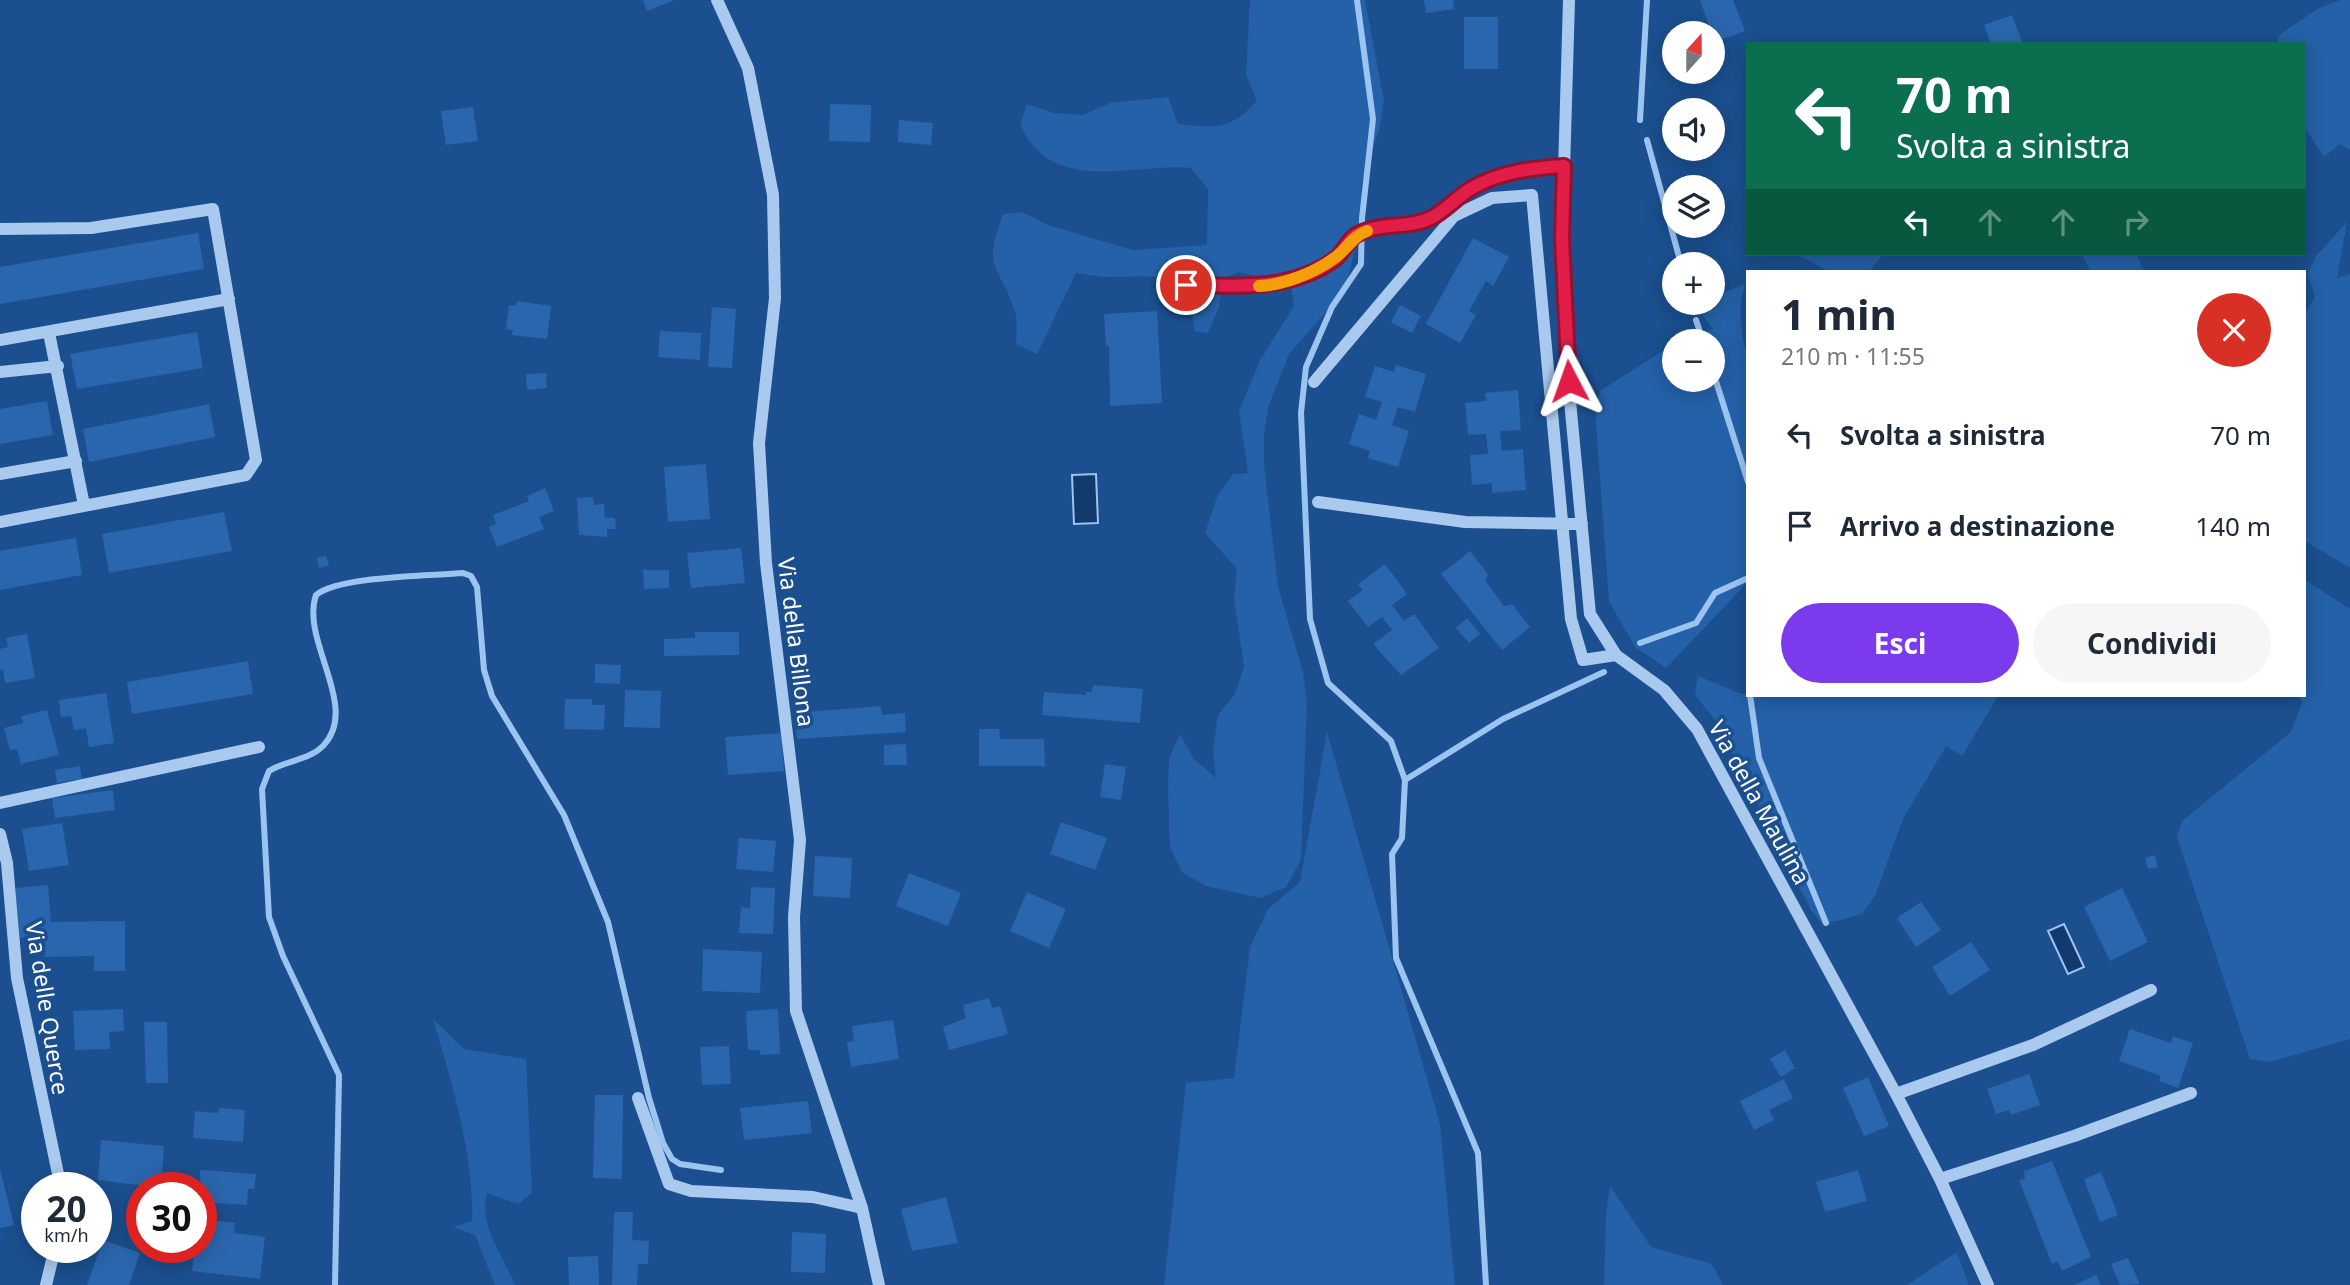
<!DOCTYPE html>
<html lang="it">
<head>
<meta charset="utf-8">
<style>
  :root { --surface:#fff; --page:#f6f6f7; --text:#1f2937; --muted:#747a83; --accent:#7c3aed }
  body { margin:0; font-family:"Noto Sans",sans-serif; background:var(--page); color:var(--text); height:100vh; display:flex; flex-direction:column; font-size:26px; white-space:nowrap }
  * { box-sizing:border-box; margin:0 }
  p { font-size:23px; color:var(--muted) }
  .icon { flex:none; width:38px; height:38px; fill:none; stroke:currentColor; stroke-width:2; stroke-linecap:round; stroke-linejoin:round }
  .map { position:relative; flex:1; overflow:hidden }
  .sheet { position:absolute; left:1746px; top:270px; width:560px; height:427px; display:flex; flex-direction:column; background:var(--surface); border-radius:0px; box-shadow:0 4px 18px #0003 }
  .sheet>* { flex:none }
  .hud { position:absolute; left:1746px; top:42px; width:560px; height:214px; border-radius:0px; box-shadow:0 4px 18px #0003; background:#0b6e4f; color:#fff; overflow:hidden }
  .needle { width:46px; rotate:21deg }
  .tools { position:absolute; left:1662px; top:21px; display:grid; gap:14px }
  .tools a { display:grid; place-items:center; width:63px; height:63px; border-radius:50%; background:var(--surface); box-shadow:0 4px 18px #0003; font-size:35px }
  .speed { position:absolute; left:21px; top:1172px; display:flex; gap:14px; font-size:35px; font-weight:700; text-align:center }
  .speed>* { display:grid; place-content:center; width:91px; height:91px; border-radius:50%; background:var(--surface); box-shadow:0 4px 18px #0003; line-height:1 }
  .speed small { font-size:18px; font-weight:400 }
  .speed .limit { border:10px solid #d22; background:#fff; color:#111 }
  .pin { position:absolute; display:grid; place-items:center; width:60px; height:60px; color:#fff; margin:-30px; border:4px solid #fff; border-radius:50%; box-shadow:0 2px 7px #0007 }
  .me { position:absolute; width:77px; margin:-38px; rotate:356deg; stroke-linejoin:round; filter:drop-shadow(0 0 5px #0008) }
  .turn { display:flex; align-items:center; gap:24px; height:147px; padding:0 35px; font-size:32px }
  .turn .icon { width:91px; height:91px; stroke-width:2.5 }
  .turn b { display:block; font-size:49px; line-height:60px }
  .lanes { display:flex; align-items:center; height:66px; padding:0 35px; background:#0003; justify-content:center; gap:35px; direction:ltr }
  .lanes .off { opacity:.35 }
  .round { display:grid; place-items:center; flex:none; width:74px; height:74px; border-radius:37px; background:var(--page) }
  .overview { display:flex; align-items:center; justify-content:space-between; height:119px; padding:0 35px }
  h1 { font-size:42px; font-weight:700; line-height:52px }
  .action { display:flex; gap:14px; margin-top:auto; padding:14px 35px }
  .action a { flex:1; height:80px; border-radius:42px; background:var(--accent); color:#fff; font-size:28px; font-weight:700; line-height:80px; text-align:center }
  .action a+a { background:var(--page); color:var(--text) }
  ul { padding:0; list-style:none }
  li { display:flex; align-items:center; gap:21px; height:91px; padding:0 35px }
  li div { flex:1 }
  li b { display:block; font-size:26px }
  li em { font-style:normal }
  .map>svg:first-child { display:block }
  .green { fill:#2461a8 }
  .water { fill:#123a6d; stroke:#9cc4f0; stroke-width:2 }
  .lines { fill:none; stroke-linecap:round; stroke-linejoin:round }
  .stream { stroke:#9cc4f0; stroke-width:6 }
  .building { fill:#2a66ad }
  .minor { stroke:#a9c9ee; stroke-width:12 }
  .route-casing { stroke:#92132f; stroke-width:18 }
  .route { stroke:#e11d48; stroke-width:12 }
  .slow { stroke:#f59e0b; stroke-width:12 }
  .labels { text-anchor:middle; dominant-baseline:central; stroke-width:7; stroke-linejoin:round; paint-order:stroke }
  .street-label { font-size:23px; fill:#fff; stroke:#1b4f8f }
</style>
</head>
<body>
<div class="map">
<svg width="2350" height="1285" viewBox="0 0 2350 1285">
  <rect width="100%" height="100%" fill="#1b4f8f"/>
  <path class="green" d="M1250,0H1365L1384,101L1379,130L1361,185L1363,215L1345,290L1289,354L1268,407L1264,435V465L1278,587L1303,672L1307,703L1301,860L1286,887L1260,898L1206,886L1182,872L1170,847L1168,788L1169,759L1180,734L1194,759L1216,778L1213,750L1218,715L1235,694L1244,666L1234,599L1237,569L1205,533L1217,497L1233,474L1248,473L1239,411L1260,360L1294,306L1290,277L1267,279L1239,272L1223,279L1219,307L1208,333L1194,331L1190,276L1104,277L1076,273L1037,354L1016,344C1016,334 1018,321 1015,311C999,264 982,270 1003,214L1022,212L1048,225L1133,250L1207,245L1208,189L1191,168C1130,163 1053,196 1020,125L1027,104L1054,113L1083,115L1110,103L1168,97L1178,124C1217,128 1230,130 1257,101L1246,75Z
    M2340,0H2350V150L2340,144L2324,157L2305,128V44H2278V36L2317,9Z
    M2347,222L2337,278L2350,274V568L2305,541V313L2315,297L2308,274L2316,256Z
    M1796,254H1883L1870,271H1828Z
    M2082,254H2136L2144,271H2090Z
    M1745,284C1737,311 1741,333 1748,359V582L1666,668L1635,647L1609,601L1595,410L1600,391L1675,343V380H1713V341H1677L1713,329L1695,305L1713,303V297Z
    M2305,580L2350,609V1039L2270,1062L2250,1059L2177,837L2182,821L2291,732L2302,702L2299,695H2305Z
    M1698,676L1742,694L1762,696L1999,695L1962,756L1946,746L1903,819L1875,896L1862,914L1823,925L1811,910L1715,720L1695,695Z
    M1327,732L1440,1124L1455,1285H1164L1186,1083L1234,1078L1250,947L1268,909L1300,882Z
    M433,1019L464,1049L526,1059L532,1193L518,1204L487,1193C478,1225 503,1255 515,1285H495L475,1235L453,1227L472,1221C474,1154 452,1083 433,1019Z
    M1610,1186L1651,1247L1712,1264L1723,1285H1604L1606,1213Z
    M1957,1252L1969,1285H1907Z"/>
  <path class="water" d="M1096,474L1098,523L1074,524L1072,475Z
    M2064,924L2084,967L2068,974L2048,931Z"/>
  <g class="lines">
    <path class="stream" d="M1357,0L1373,119L1362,218L1361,264L1332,307L1306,367L1301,413L1310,619L1328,683L1391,741L1405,780L1402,838L1392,854L1396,958L1478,1153L1486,1285
      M1640,120L1647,0
      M1647,140L1681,264
      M1696,320L1703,341
      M1713,372L1748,482
      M1640,643L1696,623L1715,593L1748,578
      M1750,695L1759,758L1826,923
      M1405,780L1503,719L1604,672
      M335,1285L339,1075L283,956L269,917L262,789L269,771C286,760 308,761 323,746C361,707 300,641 316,595C339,576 429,576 463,573L471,576L477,587L484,670L492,696L564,815L608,922L649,1098L663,1143L672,1159L680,1164L721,1170"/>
  </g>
  <path class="building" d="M643,0H675L647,11Z
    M1424,0H1453L1454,9L1426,13Z
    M1700,0H1733L1745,31L1715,42Z
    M2012,15L2023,44H1991L1984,25Z
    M1464,17H1498V69H1464Z
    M830,104L871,105L870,142L829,141Z
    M473,107L478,141L446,145L441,111Z
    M899,120L933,123L931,145L898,142Z
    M198,233L204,269L0,304V267Z
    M1473,238L1509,257L1493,286L1486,281L1469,311L1476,315L1460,343L1426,324Z
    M517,301L551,306L547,339L512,335L513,330L506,329L509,305L516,306Z
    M1400,305L1421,316L1412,333L1391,322Z
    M712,307L736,309L732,368L708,367Z
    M1157,311L1162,403L1110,406L1109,346H1106L1104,314Z
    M660,331L701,333L700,360L658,357Z
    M197,332L203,368L77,389L70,354Z
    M1396,365L1426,374L1415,412L1398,407L1392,425L1409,431L1398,467L1368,458L1370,451L1349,444L1359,414L1376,420L1382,402L1365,397L1375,366L1394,372Z
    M546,373L547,388L527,390L526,374Z
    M1518,390L1521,430L1500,431L1502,451L1523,449L1526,490L1492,493V483L1472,485L1470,455L1488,454L1486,434L1468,435L1465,403L1486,401L1485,393Z
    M47,401L53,435L0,444V409Z
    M209,404L215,437L89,462L83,429Z
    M706,464L710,519L668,522L664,467Z
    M545,488L554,511L539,517L544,529L497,547L489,527L496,524L493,515L529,501L527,496Z
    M593,497L594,505L604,504L605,518H615L616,529H607V537L579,535L577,498Z
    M224,512L232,551L109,573L102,534Z
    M76,538L82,575L0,590V551Z
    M741,548L745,583L691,588L687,553Z
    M1470,551L1488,574L1485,580L1504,606L1512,604L1530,627L1502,650L1441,574Z
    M326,556L329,565L319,568L317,558Z
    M1385,564L1407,594L1392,605L1404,621L1414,614L1439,648L1401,675L1373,644L1392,630L1382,617L1368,627L1348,601L1363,590L1358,584Z
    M643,570H669V588L644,589Z
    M1467,618L1480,634L1469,643L1456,628Z
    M695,632H739V655L664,656V639L695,638Z
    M27,634L35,678L5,683L3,669L0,670V649L8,647L6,638Z
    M248,661L253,694L132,714L127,682Z
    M595,664L621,665L620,684L595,683Z
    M1093,685L1143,689L1140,723L1042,715L1044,692L1086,695V692H1092Z
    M625,690L661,691L660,728L624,727Z
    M106,693L114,743L89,747L86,728L74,730L71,716L61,717L59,700Z
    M565,699H592V705H605L604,730L564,729Z
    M881,706L882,715L905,713L906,732L797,739L795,713Z
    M47,710L59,755L21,764L17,749L10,750L4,728L23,723L21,716Z
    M979,729H999L1000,739H1044L1045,766H979Z
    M781,733L784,771L728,775L725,737Z
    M906,744L907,765H884V745Z
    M1105,764L1126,767L1121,800L1100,797Z
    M80,766L82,779L57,783L55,770Z
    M113,790L115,810L55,818L52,798Z
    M1061,822L1107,838L1095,870L1050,854Z
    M62,823L69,865L29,871L22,829Z
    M739,838L776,841L773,872L736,869Z
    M2155,855L2158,867L2148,869L2145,858Z
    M815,856L852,858L850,898L813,896Z
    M909,873L961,893L948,926L896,906Z
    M48,885L51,922L125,921V971H94V956L45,957V935L20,938L15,888Z
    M751,887L775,888L773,934L739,933L741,907L750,908Z
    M2122,888L2148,942L2110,961L2084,907Z
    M1027,892L1066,909L1049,948L1010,931Z
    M1921,902L1941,930L1916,947L1897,918Z
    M1971,942L1990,970L1950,996L1932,967Z
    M703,949L762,952L760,993L702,991Z
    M989,998L992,1008L1000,1006L1008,1034L949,1050L943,1027L966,1018L963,1005Z
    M123,1009L124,1031L109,1032L110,1049L75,1050L73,1011Z
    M778,1009L780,1054L760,1055V1050H748L746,1011Z
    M893,1020L899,1059L851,1067L847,1042L854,1041L852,1026Z
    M144,1022H167L168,1083H146Z
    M2130,1029L2171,1043L2173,1036L2193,1043L2178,1088L2159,1081L2161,1076L2119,1061Z
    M729,1046L731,1084L702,1085L700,1047Z
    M1785,1050L1795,1068L1781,1077L1770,1059Z
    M2029,1074L2040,1105L2011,1115L2009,1110L1996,1114L1987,1089Z
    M1868,1077L1889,1126L1864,1136L1843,1088Z
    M1784,1079L1793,1098L1769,1110L1774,1120L1754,1130L1740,1101Z
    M595,1095H623L622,1179L593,1178Z
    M808,1101L812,1133L744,1140L740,1108Z
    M219,1108L245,1110L243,1142L193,1138L195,1111L218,1113Z
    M101,1140L164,1146L161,1188L98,1180Z
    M2052,1161L2091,1257L2062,1271L2058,1262L2052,1264L2019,1180L2025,1179L2024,1171Z
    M0,1169L14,1225L0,1228Z
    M200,1170L256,1174L254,1189H248L247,1205L201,1202Z
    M1858,1170L1867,1201L1825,1212L1816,1182Z
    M2101,1172L2118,1215L2100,1222L2084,1179Z
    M946,1197L958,1243L912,1251L901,1209Z
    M614,1212H633L632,1240L649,1241L648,1264H638L637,1285H612Z
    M209,1220L235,1223L234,1233L265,1237L260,1279L192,1271L195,1248H201V1229H208Z
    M792,1232L826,1234L825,1273L791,1272Z
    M103,1240L140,1253L129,1285H87Z
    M598,1256L599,1285H569L568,1257Z
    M2128,1258L2140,1284L2120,1285L2111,1264Z
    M2096,1275L2101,1285H2074Z"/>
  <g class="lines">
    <path class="minor" d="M717,0L748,68L773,195L775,298L759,443L766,563L800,840L794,917L796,1011L862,1208L879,1285
      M1569,0L1562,239L1566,358L1590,614L1616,655L1664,690L1697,729L1896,1094L1940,1179L1988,1285
      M0,229L91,228L213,209L256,460L246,475L0,522
      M1186,285C1236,286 1292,291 1335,259C1345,251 1349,238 1361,233C1384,224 1412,229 1433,217C1447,209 1458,196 1472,188C1499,172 1533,168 1564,166
      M49,333L84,505
      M0,340L229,299
      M0,372L58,366
      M1314,382L1454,216L1492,198L1532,195L1571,619L1583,660L1616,655
      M0,474L76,461
      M1318,502L1465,522L1582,524
      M0,803L259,747
      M0,834L7,863L17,978L61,1188
      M1896,1094L2033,1045L2151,990
      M638,1098L669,1184L691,1191L813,1197L862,1208
      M1940,1179L2074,1136L2191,1093
      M46,1285L55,1248"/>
  </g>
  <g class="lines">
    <g class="route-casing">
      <path id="route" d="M1186,285C1236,286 1292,291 1335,259C1343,253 1347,241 1356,235C1380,221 1409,230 1433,217C1447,209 1458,196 1472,188C1499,172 1532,168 1564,166L1562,239L1569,381"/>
    </g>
    <use href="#route" class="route"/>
    <path class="slow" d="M1259,286C1283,285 1314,273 1333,259C1347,250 1351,237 1367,231"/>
  </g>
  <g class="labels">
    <g class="street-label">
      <text transform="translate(797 642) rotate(83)">Via della Billona</text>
      <text transform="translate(1760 802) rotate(61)">Via della Maulina</text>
      <text transform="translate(48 1008) rotate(81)">Via delle Querce</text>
    </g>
  </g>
</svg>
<div class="tools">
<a><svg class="needle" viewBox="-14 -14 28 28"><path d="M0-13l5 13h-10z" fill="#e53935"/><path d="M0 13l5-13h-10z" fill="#747a83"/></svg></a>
<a><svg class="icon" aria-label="sound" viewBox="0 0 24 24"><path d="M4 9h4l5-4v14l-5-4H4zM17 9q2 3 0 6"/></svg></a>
<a><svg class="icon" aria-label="layers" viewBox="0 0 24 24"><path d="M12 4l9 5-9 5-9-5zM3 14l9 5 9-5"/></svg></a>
<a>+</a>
<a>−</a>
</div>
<div class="speed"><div>20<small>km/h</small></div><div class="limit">30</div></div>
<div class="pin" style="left:1186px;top:285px;background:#d93025"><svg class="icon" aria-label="arrive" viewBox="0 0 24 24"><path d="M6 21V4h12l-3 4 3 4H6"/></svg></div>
<svg class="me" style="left:1569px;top:381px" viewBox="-20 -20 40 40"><path d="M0-17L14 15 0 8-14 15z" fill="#e11d48" stroke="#fff" stroke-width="4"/></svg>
<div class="hud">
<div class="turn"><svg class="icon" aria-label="left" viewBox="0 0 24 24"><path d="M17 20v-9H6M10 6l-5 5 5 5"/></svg><div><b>70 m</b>Svolta a sinistra</div></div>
<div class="lanes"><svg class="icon" aria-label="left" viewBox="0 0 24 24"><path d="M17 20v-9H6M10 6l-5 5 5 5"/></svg><svg class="icon off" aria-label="ahead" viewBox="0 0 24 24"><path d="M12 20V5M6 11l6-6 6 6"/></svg><svg class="icon off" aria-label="ahead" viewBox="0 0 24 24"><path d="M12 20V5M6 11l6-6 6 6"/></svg><svg class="icon off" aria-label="right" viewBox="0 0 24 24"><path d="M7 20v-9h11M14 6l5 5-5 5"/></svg></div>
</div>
<section class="sheet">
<div class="overview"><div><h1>1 min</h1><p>210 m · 11:55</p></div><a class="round" style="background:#d93025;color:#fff"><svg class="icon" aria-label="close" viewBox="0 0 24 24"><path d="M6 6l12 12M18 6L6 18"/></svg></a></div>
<ul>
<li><svg class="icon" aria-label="left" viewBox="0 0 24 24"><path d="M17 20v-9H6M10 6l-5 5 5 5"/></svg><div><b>Svolta a sinistra</b></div><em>70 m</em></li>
<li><svg class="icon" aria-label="arrive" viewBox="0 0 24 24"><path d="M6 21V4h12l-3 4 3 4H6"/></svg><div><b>Arrivo a destinazione</b></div><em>140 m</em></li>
</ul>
<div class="action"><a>Esci</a><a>Condividi</a></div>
</section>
</div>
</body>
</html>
